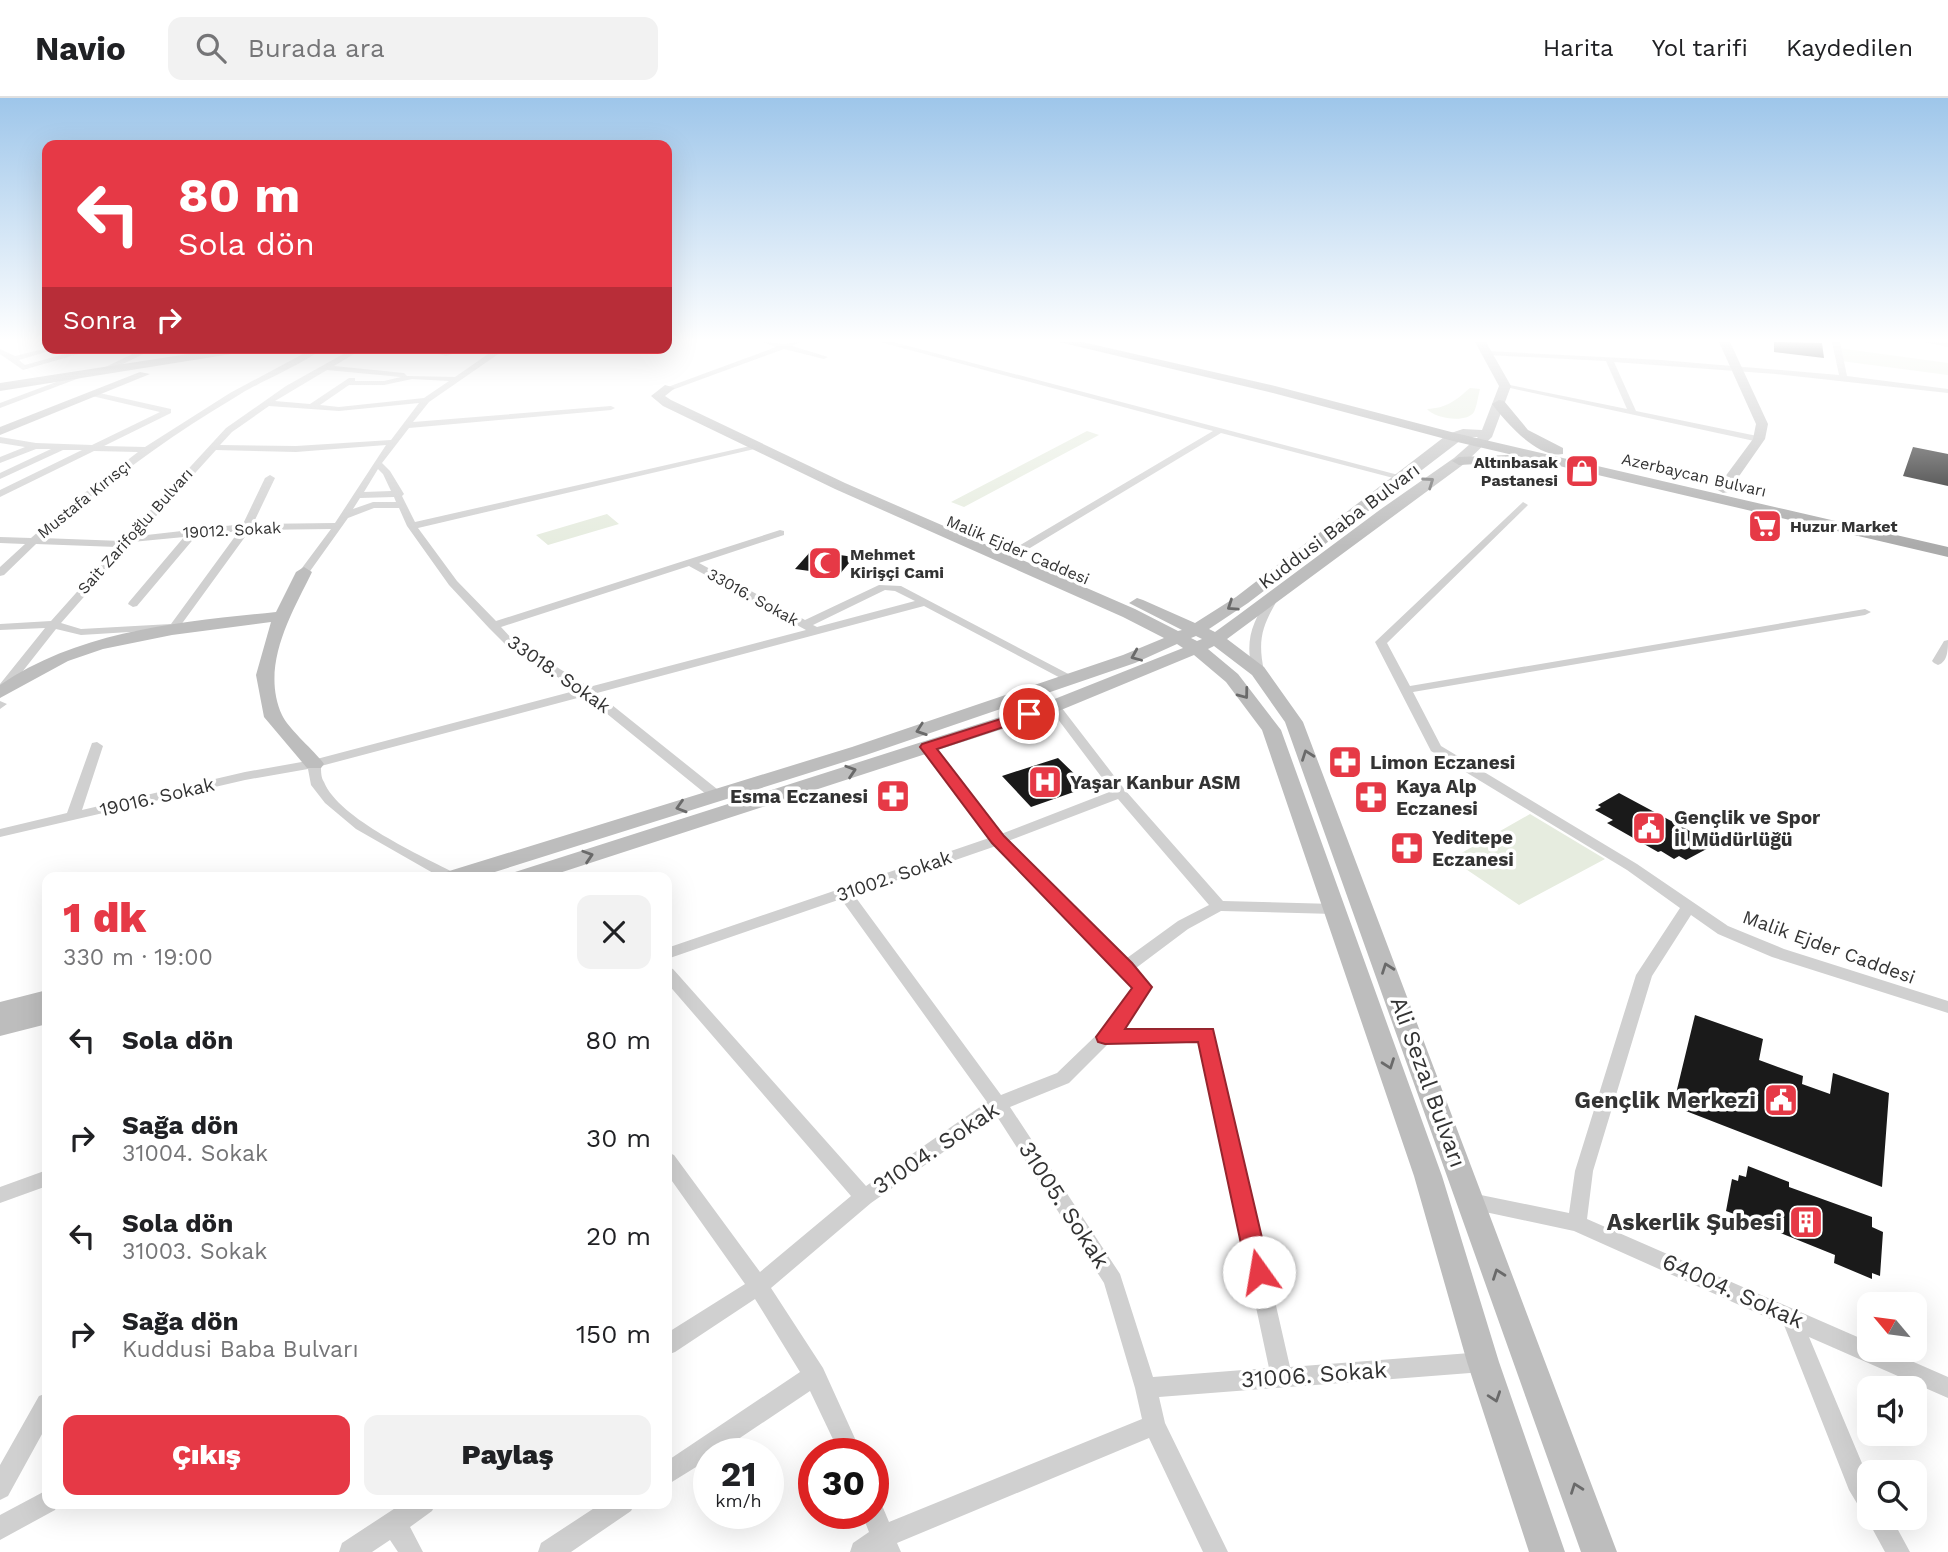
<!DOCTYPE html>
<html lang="tr">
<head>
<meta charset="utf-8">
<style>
  :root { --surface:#fff; --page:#f2f2f2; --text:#202124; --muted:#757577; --line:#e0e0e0; --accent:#e63946 }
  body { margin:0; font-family:"Work Sans",sans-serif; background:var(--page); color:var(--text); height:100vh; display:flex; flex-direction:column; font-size:26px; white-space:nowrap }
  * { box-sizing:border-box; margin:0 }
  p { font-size:23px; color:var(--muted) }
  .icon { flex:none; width:38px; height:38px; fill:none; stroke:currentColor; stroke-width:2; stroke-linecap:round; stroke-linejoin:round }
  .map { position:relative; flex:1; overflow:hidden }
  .sheet { position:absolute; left:42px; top:774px; width:630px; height:637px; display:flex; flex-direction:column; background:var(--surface); border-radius:14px; box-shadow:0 7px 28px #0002 }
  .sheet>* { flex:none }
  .top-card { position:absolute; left:42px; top:42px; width:630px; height:214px; border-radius:14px; box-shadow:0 7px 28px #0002; background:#e63946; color:#fff; overflow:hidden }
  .needle { width:46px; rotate:299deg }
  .buttons { position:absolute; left:1857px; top:1194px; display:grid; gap:14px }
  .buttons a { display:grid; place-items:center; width:70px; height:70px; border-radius:14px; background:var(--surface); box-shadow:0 7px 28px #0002; font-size:35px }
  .speed { position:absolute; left:693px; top:1340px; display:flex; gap:14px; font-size:35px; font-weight:700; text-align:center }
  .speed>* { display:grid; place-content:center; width:91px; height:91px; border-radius:50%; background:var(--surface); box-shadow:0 7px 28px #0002; line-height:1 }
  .speed small { font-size:18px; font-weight:400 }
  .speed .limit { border:10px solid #d22; background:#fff; color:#111 }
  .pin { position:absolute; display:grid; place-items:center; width:60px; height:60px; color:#fff; margin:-30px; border:4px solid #fff; border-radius:50%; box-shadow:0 2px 7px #0007 }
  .me { position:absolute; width:77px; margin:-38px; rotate:347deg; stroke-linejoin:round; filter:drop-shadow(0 0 5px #0008) }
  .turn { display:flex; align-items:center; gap:24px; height:147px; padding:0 21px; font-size:32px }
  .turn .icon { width:91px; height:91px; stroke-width:2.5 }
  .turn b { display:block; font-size:49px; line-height:60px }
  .then { display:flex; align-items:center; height:66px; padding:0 21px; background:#0003; gap:14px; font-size:26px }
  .round { display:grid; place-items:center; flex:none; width:74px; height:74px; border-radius:14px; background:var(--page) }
  .overview { display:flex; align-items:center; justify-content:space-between; height:119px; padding:0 21px }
  h1 { font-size:42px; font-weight:800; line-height:52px; color:var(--accent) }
  .action { display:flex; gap:14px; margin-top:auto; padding:14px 21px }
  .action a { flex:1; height:80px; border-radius:14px; background:var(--accent); color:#fff; font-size:28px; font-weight:800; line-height:80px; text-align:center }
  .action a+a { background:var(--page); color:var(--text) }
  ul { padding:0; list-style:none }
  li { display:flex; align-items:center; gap:21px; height:98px; padding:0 21px }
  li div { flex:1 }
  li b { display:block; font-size:26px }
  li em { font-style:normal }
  header { display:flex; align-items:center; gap:42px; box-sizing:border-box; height:98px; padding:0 35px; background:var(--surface); border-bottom:2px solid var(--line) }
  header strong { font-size:33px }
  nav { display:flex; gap:38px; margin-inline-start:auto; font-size:24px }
  .search { width:490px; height:63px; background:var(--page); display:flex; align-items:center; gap:18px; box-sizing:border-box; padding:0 24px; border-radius:14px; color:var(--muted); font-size:26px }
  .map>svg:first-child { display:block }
  .green { fill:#e6ecdf }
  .building { fill:#1a1a1a }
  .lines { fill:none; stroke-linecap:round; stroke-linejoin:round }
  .street { fill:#d0d0d0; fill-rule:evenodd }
  .secondary { fill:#bdbdbd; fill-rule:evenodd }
  .primary { fill:#ababab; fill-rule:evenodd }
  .oneway { stroke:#6a6a6a }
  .route { fill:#e63946; stroke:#96252e; stroke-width:2 }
  .labels { text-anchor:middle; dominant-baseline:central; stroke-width:7; stroke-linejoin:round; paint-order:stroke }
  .far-poi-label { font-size:16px; font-weight:bold; fill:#333; stroke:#fff; text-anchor:start }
  .far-street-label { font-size:16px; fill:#333; stroke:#fff }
  .street-label { font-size:19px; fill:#333; stroke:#fff }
  .poi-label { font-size:19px; font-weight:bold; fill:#333; stroke:#fff; text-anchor:start }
  .near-street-label { font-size:23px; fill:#333; stroke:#fff }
  .near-poi-label { font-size:23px; font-weight:bold; fill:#333; stroke:#fff; text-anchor:end }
</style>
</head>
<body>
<header>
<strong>Navio</strong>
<div class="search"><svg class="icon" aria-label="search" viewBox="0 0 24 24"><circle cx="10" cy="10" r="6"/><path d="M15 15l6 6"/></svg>Burada ara</div>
<nav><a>Harita</a><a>Yol tarifi</a><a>Kaydedilen</a></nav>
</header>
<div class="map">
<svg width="1948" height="1454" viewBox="0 0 1948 1454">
  <rect width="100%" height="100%" fill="#fff"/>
  <path class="green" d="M1838,250L1948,265V277L1841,263Z
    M1470,290L1480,291C1478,298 1477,308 1474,314C1466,326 1434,320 1427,311C1447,310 1455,303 1470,290Z
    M1087,333L1099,337L964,409L951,404Z
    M607,416L619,426L548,447L536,437Z
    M1530,716L1605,761L1519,807L1451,761Z"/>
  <path class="building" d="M1774,244L1822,245L1824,260L1774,254Z
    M1913,349L1948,356V388L1903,378Z
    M811,453L854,459L839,477L795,471Z
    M1058,660L1088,689L1031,709L1002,678Z
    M1619,695L1701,739L1714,747L1686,762L1679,758L1674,761L1661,753L1658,754L1607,725L1613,722L1595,712L1601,709L1598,707Z
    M1695,917L1763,941L1759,962L1803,978L1802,986L1830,996L1833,975L1889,995L1882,1089L1673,1008Z
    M1748,1068L1789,1084V1089L1872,1119V1129L1883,1134L1880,1178L1872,1175V1181L1834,1165L1835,1157L1761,1127L1760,1133L1733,1122L1734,1116L1726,1113L1732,1081L1738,1083L1739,1077L1746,1079Z"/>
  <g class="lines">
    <path class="street" d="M763,244L784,246L800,244L792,248L828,259L824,261L784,251L672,292L665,290L776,249Z
      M880,244H893L1406,379L1401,382L1221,335L1025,453H1017V449L1213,333Z
      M1832,244H1840L1847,278L1948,291V295L1776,276L1614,264L1636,313L1762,339V343L1759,344L1501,288L1505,286L1627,311L1606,263L1487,257L1483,255L1487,253L1661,262L1839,277Z
      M1925,244L1948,245V249Z
      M47,250H59L19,262L25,267L86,250H99L23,272L0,256V251L15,258Z
      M145,250H156L100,277L93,275Z
      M203,250H214L196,259L189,257Z
      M314,250H324C296,270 262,282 234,300C165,341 102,388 42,440L122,443L226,330L286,288L354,250H364L334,268L404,275L407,278L455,279L491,254L465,252L446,258L416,250L446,254L456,250H507L429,304L413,324L611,308L615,310L611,312L409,330L382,365L390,373L404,396L402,398L415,424L759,346L763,349L418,430L457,483L496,523L780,432L784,433V437L699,465L805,522L879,487L901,488L1078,581L1072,585L1068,584L924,508L597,595L722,695L724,698L722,701H712L585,598L321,668C321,673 321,680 324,684C339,721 422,758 457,776L459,779H440L356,731L325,705L311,687L308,671L245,682L0,739V731L67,715L92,645L97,644L103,648L82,712L245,674L313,662L578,592L505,546L489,530L449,487L407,428L399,410H374L348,420L308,476L304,477L299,474L331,431L250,432L178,531L81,537L56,531L4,597L0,598V586L45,530L0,532V526L51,523L117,449L36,446L4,477L0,478V469L25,446L0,445V439L31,440L70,406L138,354L94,353L0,399V392L82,352H63L0,381V375L51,351H36L0,365V359L25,349L0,345V339L36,345L92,347L160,314L92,298L91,296L95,294L171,311V315L104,348L145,349L230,295ZM327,272L401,279L384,283H355V280H349L310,306L275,303ZM412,281L449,283L424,300L339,309L320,307L349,287H384ZM419,305L391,342L296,348L220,347L232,334L269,308L339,313ZM386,347L335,425L253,426L275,380L270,377L265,380L243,426L138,438L216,352L296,354ZM378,371L383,376L391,393L364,394ZM394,399L396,404H373L353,411L360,400ZM239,433L171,526L81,531L61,525L132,444L184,439L129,504L128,506L133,509L137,508L196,438ZM689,468L806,532L589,589L513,542L501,529ZM885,492L895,493L915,503L817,529L813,527Z
      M75,277L82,279L0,310V305Z
      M1523,404L1528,407L1526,409L1387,545L1410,588L1865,511L1871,514L1865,517L1413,594L1441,648L1637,766L1728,828L1784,851L1948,903V915L1772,859L1718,836L1691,817L1652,878L1593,1073L1587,1121L1869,1244V1251H1884L1948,1279V1300L1809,1239L1869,1382V1419H1891L1910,1454H1885L1866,1419L1868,1415L1861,1412L1849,1392L1784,1227L1574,1133L1471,1111L1464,1109L1461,1103L1464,1097L1471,1095L1569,1115L1575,1073L1636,877L1680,810L1627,772L1431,653L1375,544Z
      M1274,496L1279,499C1263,527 1257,540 1264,573L1258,577L1252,573C1245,540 1252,525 1270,497Z
      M1948,542C1948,551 1948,564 1938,567L1934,565L1932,563L1944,543Z
      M0,603L7,606L0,611Z
      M1054,604L1058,605L1125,692L1223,803L1334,806L1342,811L1334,816L1221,813L1188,831L1136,870L1150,889L1122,932L1206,930L1212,932L1214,936L1290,1269L1483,1254L1491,1257L1494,1264L1491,1271L1483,1274L1159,1299L1165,1325L1228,1454H1203L1149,1340L897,1445L901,1454H850L853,1445L869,1434L862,1416H873V1401L881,1405L889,1424L1142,1321L1135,1290L1104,1185L996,1017L871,1105L771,1190L823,1270L862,1356H840L810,1293L716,1356H709V1361L667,1387V1363L800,1274L755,1201L675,1254L667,1257V1235L745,1186L667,1076V1054L674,1057L760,1174L851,1098L667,885V869L673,871L866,1088L987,1004L841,801L667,861V850L989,740L923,652L922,649L923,646H933L1001,736L1112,693L1048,608ZM1118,701L1209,807L1178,823L1127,860L1008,743ZM996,748L1120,873L1133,889L1111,923L1057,975L1001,997L854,797ZM1199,942L1269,1270L1153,1279L1120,1176L1010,1009L1069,985L1109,945Z
      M47,1072V1088L0,1105V1089Z
      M47,1295V1327L8,1398L0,1402V1367L39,1298Z
      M47,1392V1405H58L55,1412L0,1442V1417Z
      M403,1405H436L432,1413L410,1429L423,1454H398L390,1442L372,1454H339L342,1445Z
      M602,1405H635L631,1413L571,1454H538L541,1445Z"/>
    <path class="secondary" d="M1475,244H1486L1511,288L1492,339L1464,366L1227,541L1264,569L1303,624L1617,1454H1581L1285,624L1252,577L1214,548L1208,551L1238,576L1281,632L1442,1078L1499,1264L1565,1454H1529L1467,1264L1414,1078L1262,632L1226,584L1194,557L1061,612L547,779H512L515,774L1047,604L1183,550L1177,546L1135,565L866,657L479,779H443L446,774L852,649L1123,557L1164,540L1123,519L835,391L663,308L651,298L665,287L675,290L665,298L671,302L845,385L1135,511L1178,533L1182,532L1129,505L1137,500L1143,502L1195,525L1236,499L1448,336L1463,331L1482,332L1499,288ZM1465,339H1478L1454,360L1381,411L1237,518L1215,534L1209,531L1248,505ZM1196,538L1202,541L1197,543L1191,540Z
      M1719,244H1730L1768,326L1765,341L1728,394L1723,395L1716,391L1753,341L1756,326Z
      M227,250H255L250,253L0,293V285Z
      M140,274L150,276L0,337V329Z
      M304,469L312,474C291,517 260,568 282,617C288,630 311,650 321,662L324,666L321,670H307L264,619L256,577L271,524L172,537L103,551L68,563L0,600V587C81,532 181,524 276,514L296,474Z
      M47,892V926L0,938V904Z"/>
    <path class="primary" d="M1059,244H1082L1275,288L1455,335L1948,449V459L1453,343L1273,295Z
      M1499,302L1504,303L1528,332L1563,350V356C1537,361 1506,324 1492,306Z
      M1508,357L1515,361L1513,364L1459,367L1452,363L1459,359Z"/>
  </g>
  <defs><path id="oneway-chevron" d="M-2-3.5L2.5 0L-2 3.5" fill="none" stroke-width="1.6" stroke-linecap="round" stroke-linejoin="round" transform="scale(1.75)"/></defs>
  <g class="oneway">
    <use href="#oneway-chevron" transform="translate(1429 384) rotate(-35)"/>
    <use href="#oneway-chevron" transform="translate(1232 508) rotate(146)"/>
    <use href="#oneway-chevron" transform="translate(1136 558) rotate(157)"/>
    <use href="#oneway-chevron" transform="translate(1244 596) rotate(53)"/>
    <use href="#oneway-chevron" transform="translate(921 632) rotate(161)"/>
    <use href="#oneway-chevron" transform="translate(1307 657) rotate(-110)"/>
    <use href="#oneway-chevron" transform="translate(851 673) rotate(-18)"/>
    <use href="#oneway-chevron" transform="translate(681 709) rotate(163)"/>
    <use href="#oneway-chevron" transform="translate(588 758) rotate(-18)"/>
    <use href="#oneway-chevron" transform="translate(1387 870) rotate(-110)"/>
    <use href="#oneway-chevron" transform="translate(1389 966) rotate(70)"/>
    <use href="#oneway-chevron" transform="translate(1498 1176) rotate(-110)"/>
    <use href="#oneway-chevron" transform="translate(1495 1299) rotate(71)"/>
    <use href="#oneway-chevron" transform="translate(1576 1390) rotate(-110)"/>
  </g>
  <linearGradient id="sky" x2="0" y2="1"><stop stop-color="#9ec6ea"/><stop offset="0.54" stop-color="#fff"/><stop offset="1" stop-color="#fff" stop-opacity="0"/></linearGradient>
  <rect width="1948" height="448" fill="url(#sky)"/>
  <path class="route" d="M1029,612L1034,613V619L937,651L1004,738L1132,865L1152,889L1125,931H1213L1270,1174L1267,1181L1259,1184L1250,1181L1247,1174L1198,944L1105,946L1098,944L1096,939L1132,890L992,745L920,649L922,646Z"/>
  <defs>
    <g id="shop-square" transform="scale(1.75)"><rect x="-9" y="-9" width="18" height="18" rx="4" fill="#e63946" stroke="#fff"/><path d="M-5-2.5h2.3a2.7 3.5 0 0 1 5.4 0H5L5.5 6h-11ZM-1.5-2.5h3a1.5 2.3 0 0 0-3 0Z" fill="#fff"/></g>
    <g id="supermarket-square" transform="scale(1.75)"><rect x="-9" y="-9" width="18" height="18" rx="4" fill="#e63946" stroke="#fff"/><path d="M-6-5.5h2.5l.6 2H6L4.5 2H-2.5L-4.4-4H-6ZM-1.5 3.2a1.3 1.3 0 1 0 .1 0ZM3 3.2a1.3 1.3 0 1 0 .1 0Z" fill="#fff"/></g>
    <g id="mosque-square" transform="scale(1.75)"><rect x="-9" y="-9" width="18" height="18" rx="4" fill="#e63946" stroke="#fff"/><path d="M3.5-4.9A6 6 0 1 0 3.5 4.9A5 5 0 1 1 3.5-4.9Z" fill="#fff"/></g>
    <g id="pharmacy-square" transform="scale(1.75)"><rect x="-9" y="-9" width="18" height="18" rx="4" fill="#e63946" stroke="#fff"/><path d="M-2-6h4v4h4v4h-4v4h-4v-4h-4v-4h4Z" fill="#fff"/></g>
    <g id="hospital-square" transform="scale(1.75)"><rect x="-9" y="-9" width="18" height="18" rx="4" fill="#e63946" stroke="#fff"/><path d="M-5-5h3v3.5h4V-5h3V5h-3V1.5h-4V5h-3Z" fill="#fff"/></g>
    <g id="civic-square" transform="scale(1.75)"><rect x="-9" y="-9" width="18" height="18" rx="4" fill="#e63946" stroke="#fff"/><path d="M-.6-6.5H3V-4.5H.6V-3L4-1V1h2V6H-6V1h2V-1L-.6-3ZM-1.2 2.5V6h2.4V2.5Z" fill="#fff"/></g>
    <g id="building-square" transform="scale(1.75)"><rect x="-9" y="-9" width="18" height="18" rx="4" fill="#e63946" stroke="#fff"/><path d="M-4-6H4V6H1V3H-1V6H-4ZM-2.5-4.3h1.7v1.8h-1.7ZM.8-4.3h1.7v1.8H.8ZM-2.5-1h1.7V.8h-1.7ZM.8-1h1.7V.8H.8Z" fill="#fff"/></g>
  </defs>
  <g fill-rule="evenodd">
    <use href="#shop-square" x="1582" y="373"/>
    <use href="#supermarket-square" x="1765" y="428"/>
    <use href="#mosque-square" x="825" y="465"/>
    <use href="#pharmacy-square" x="1345" y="664"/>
    <use href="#hospital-square" x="1045" y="684"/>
    <use href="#pharmacy-square" x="893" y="698"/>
    <use href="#pharmacy-square" x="1371" y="699"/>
    <use href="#civic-square" x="1649" y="730"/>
    <use href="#pharmacy-square" x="1407" y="750"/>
    <use href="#civic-square" x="1781" y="1002"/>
    <use href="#building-square" x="1806" y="1124"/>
  </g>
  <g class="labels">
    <g class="far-poi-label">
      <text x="1558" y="364" text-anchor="end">Altınbasak<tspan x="1558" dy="18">Pastanesi</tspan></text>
      <text x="1790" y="428">Huzur Market</text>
      <text x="850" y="456">Mehmet<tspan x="850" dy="18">Kirişçi Cami</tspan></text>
    </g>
    <g class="far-street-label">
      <text transform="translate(1694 377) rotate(13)">Azerbaycan Bulvarı</text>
      <text transform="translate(84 401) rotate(-39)">Mustafa Kırısçı</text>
      <text transform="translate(232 432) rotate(-3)">19012. Sokak</text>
      <text transform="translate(135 433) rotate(-48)">Sait Zarifoğlu Bulvarı</text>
      <text transform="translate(1018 452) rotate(23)">Malik Ejder Caddesi</text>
      <text transform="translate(753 499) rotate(29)">33016. Sokak</text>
    </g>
    <g class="street-label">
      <text transform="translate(1339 428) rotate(-37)">Kuddusi Baba Bulvarı</text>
      <text transform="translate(559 576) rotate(35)">33018. Sokak</text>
      <text transform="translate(157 699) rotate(-13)">19016. Sokak</text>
      <text transform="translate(894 778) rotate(-19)">31002. Sokak</text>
      <text transform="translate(1829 849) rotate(20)">Malik Ejder Caddesi</text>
    </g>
    <g class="poi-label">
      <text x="1370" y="664">Limon Eczanesi</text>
      <text x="1070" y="684">Yaşar Kanbur ASM</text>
      <text x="1396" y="688">Kaya Alp<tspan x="1396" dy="22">Eczanesi</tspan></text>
      <text x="868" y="698" text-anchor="end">Esma Eczanesi</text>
      <text x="1674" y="719">Gençlik ve Spor<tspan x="1674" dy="22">İl Müdürlüğü</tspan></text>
      <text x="1432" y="739">Yeditepe<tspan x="1432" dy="22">Eczanesi</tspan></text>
    </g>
    <g class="near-street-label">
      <text transform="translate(1428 984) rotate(70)">Ali Sezal Bulvarı</text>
      <text transform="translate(936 1050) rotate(-34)">31004. Sokak</text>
      <text transform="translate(1064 1107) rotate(57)">31005. Sokak</text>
      <text transform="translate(1733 1193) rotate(24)">64004. Sokak</text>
      <text transform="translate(1314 1277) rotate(-4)">31006. Sokak</text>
    </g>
    <g class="near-poi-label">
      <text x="1756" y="1002">Gençlik Merkezi</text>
      <text x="1782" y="1124">Askerlik Şubesi</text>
    </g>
  </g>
</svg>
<div class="buttons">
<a><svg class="needle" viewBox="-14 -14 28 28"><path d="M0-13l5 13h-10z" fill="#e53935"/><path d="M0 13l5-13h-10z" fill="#757577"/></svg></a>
<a><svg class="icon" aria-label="sound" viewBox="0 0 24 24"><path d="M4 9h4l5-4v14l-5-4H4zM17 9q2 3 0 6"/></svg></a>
<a><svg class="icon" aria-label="search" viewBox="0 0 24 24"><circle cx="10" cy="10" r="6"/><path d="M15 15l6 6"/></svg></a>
</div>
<div class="speed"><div>21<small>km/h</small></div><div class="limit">30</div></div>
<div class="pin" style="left:1029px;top:616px;background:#d93025"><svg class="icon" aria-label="arrive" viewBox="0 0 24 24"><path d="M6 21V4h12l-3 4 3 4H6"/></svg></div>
<svg class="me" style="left:1259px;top:1174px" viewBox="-20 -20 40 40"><circle r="19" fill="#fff"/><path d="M0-13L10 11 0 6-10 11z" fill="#e63946"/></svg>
<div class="top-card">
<div class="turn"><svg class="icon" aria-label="left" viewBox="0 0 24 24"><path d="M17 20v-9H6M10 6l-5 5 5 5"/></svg><div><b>80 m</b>Sola dön</div></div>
<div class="then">Sonra<svg class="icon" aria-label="right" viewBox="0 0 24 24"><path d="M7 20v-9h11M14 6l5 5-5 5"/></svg></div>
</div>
<section class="sheet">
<div class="overview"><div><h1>1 dk</h1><p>330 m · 19:00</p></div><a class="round"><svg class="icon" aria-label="close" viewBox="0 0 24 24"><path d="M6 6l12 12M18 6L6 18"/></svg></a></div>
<ul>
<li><svg class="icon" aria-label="left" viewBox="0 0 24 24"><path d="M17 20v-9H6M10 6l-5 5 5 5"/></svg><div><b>Sola dön</b></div><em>80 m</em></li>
<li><svg class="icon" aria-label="right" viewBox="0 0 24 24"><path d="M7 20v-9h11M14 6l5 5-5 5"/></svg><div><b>Sağa dön</b><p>31004. Sokak</p></div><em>30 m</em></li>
<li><svg class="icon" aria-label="left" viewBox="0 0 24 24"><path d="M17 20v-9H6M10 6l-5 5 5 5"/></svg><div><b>Sola dön</b><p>31003. Sokak</p></div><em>20 m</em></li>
<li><svg class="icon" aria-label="right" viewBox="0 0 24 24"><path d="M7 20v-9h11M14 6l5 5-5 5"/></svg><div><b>Sağa dön</b><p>Kuddusi Baba Bulvarı</p></div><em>150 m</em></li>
</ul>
<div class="action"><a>Çıkış</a><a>Paylaş</a></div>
</section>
</div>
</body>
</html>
